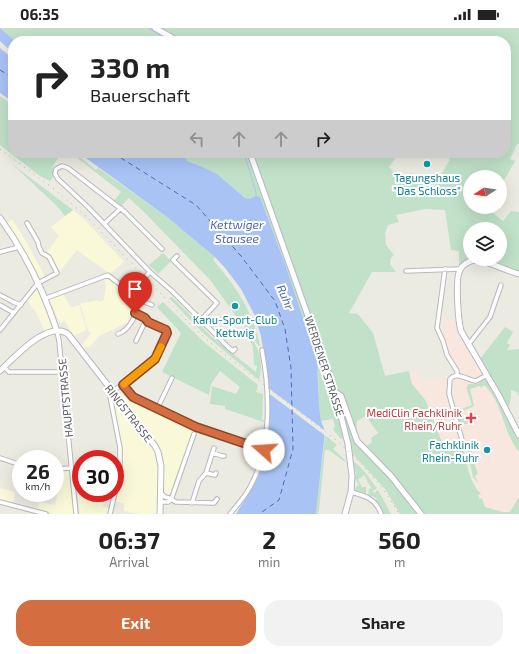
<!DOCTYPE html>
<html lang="en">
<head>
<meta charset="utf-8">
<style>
  :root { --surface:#fff; --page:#f2f2f2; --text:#222; --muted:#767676; --accent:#d46d3f }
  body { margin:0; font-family:"Exo 2",sans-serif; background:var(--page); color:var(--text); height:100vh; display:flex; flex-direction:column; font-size:15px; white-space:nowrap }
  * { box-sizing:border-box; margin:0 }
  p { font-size:13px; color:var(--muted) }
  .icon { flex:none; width:22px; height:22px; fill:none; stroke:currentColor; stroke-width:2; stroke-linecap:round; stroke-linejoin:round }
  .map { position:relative; height:486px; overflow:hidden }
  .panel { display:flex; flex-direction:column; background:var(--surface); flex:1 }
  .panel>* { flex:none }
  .hud { position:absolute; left:8px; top:8px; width:503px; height:122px; border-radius:16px; box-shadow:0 4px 16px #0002; background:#fff; color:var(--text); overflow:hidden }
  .needle { width:26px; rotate:258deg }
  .fabs { position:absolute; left:463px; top:142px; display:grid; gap:8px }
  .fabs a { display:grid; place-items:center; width:44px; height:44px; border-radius:50%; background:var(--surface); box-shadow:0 4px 16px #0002; font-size:20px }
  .speed { position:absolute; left:12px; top:422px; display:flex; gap:8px; font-size:20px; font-weight:700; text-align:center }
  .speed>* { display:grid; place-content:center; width:52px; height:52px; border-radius:50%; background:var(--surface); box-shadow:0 4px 16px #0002; line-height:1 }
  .speed small { font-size:10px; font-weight:400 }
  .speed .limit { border:6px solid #d22; background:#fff; color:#111 }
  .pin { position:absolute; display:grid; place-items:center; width:34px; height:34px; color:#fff; margin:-41px -17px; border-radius:50% 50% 50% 0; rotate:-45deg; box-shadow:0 0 4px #0007 }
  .pin .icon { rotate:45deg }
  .me { position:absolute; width:44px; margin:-22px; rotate:289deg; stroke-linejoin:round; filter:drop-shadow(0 0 3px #0008) }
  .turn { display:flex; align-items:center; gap:14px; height:84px; padding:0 16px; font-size:18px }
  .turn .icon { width:52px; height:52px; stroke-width:2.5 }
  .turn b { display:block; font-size:28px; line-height:34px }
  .lanes { display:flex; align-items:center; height:38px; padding:0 16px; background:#0003; justify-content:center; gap:20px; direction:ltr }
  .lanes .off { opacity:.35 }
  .eta { display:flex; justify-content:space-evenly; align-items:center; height:68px; text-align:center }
  .eta b { font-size:24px; font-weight:700; line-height:28px }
  .cta { display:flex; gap:8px; margin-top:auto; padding:8px 16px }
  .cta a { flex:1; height:46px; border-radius:16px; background:var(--accent); color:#fff; font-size:16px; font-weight:700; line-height:46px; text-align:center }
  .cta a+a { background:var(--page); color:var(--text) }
  .status { display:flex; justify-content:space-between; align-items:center; height:28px; padding:0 20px; background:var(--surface); direction:ltr }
  .status svg { height:11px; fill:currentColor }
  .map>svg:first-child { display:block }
  .commercial { fill:#f9f9da }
  .medical { fill:#f7e7df }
  .green { fill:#c1e1c8 }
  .water { fill:#a9c3f5 }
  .pier { fill:#ebebe2 }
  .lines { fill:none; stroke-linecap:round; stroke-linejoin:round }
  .stream { stroke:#a9c3f5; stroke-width:1 }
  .ferry { stroke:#4f6ab4; stroke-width:1; stroke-dasharray:5 4; stroke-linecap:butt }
  .minor-casing { stroke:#b8b8bd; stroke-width:5.5 }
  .secondary-casing { stroke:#b8b9bf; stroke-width:7 }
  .minor { stroke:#fff; stroke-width:3.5 }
  .secondary { stroke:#fff; stroke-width:5 }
  .rail { stroke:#b2b3b3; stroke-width:1; stroke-dasharray:1 5; stroke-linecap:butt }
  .route-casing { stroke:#8a4729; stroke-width:10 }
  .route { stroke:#d46d3f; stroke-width:7 }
  .slow { stroke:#f59e0b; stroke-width:7 }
  .culture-dot { fill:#0f9aa8; stroke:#fff; stroke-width:1.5 }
  .health-dot { fill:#e0444e; stroke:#fff; stroke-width:1.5 }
  .labels { text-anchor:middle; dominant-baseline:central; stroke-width:4; stroke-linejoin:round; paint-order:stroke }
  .culture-label { font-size:11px; fill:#0d838f; stroke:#fff }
  .street-label { font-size:11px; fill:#5b5c61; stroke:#fff }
  .health-label { font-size:11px; fill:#be3a42; stroke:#fff; text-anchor:end }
  .water-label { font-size:12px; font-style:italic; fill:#4f6ab4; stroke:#fff }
</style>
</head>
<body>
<div class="status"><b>06:35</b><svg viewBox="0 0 49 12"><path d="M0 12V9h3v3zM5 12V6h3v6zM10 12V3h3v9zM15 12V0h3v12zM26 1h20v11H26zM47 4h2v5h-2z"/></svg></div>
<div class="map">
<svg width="519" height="486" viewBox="0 0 519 486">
  <rect width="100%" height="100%" fill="#ebebe2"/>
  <path class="commercial" d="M73,182L83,190L124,234L110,246L77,222L60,243L51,228L47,224L59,208L51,199Z
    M12,191L27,215L45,249L40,252L24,222L7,195Z
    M105,248L111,249L133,271L128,294L99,308L89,320L87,318L84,321L82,317L91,305L88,302L80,276L98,272V274L104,272L106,257L103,249Z
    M37,260L53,300L45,304L37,286L27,272Z
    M63,266L71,280L79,277L87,302L73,308L65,293L60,295L49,271Z
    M118,365L194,400L181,440H179L170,465L169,467H162V438L164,433L162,424L156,414L118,366Z
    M115,370L156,425L159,435V486H140L124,483V475L114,474L119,457L121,438L112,371Z
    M70,442L74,486H51L37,482L39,474L55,477L59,461H56L57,444Z
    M77,459H81V465H105L103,478L110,481L109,486H80Z
    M0,460L15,464L13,475L0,472Z"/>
  <path class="medical" d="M439,283L445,285L448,293L457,291L519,411V486L485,483L477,465V459L472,448L463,415L461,412L455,415L454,413L443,418L426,373L412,356L409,343H418L421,352L444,351V349L456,345L457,342L448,328L438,303Z"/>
  <path class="green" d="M0,0H519V116H517L510,131L515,133L500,159V149H470V179H494L492,184L503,193L511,183L519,184V244L484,231H500V201H470V231L459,237V223L451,222L445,182L425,181L396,187L399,194L388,197L385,205L386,217L394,227L391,230L390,236L396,244H372L349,285L358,286L373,305L385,348L409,343L412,356L426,373L443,417L454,413L455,414L461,413C466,429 468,454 481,466L478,467L480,471L482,470L485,479L503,484H510L519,469V486H422L364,420L372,414L371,410L378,405L366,388L357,393L356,409L341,367L333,355L251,125H399L389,139L401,151L411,145L435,158L450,131L439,125H506V13H15Z
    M0,68L13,77V125H62L52,139L54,141V148L50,153L40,148L0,117Z
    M71,125H75L96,142L98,140L167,189L215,229L213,232C236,258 253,284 260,318H259L243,296L241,295L211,253L144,184L129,170L121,178L114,173L121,164Z
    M174,125H248L257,155L259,156L330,353L344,410L341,411L334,403L333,400L335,399L333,391L321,393L319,378L318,345L285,236L260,169L250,171L245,170L217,146L203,139L187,133V131Z
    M12,136L73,182L65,188L57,178Z
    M163,225L171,233L158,246L149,237Z
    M172,269L212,309L256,344L257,338L254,337L253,319L249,310H251C261,324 263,336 259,352L203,305L169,270Z
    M163,274L205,315L258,357L256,364L263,366L262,392H264V394L225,381V378L210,376L212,358L236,366L240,359L220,343L211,356L209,367L162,344L181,305L157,279Z
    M505,299L513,304L507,315L510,317L507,322L519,321V369L517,364L511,362V370L508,381L479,332Z
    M484,352H487L507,387L519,412V424C503,405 503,374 484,357L481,360L480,358L470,361L474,378L461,384L464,392L467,393L468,396H464V394L463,395L459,394L457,384L458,383H456V380L458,379L459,382L472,377L466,359L468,358V356H479V355Z
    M339,371L356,413L390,448L419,486H400L385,461L351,424Z
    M325,407L337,417L333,421L345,432V434L329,422H325L319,482L318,486H316Z
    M475,414L476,416L470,418L472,424H470L478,446L475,448L478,455L473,449L466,418Z
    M352,433C362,437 370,452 377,460L373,463L364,447L358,452L362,459H366V466L355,462L354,461L359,457L355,450L356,445Z
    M371,460L374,465L378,462L391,486H382L375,473L377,471L373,468L371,469L368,468L369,462Z"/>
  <path class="water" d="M0,0L15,13H13V25L0,13Z
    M0,20L13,31V74L0,65Z
    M79,125H174L187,131V133L203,139L217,146L245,170L250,171L256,168L260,169L285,236L317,333L319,378L321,393L325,403L316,486H236L255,455L263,438L266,424L270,379L269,361L261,308L254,286L241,261L226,241L215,229L167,189Z"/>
  <path class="pier" d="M267,359L327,404V409L267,364Z"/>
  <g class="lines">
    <path class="stream" d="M148,0L171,13
      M244,125L256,164V169"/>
    <path class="ferry" d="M0,42L13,50
      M113,125L196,177L241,228L275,273L285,301L291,340L293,421L279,472L259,486"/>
    <g class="minor-casing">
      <path id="minor" d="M104,196L121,180
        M162,221L125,184L68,140L62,138L56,141L55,146L58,151L88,179L150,244L172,263L229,320L233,323L235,321
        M0,224L19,219
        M177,228L173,232L217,275L201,292
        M445,241L437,300L443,313L447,327L457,343V347
        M406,243L460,241
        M123,259C135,261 142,252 150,244
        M0,267L13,274L21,277
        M44,271L108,247L123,259L130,268L152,277
        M0,277L14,285
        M0,302L38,255L57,245L49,229L42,225L39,219L38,214L27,195
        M57,303L59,313L76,486
        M118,306C130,302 139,284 137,272
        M136,313L144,296L148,294
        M468,317L490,289L501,257
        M4,339L9,344H62
        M123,357L155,331L167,305L166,302L148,294L145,289L135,285
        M157,381L172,350
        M464,419L449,366L450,351C457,343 467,352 476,353L487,347
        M213,425L222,428H224
        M0,430L21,437
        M55,441L71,440
        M206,445L215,447L216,445
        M115,463L120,440V420L110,368C112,363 119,357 124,358L133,369L196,399L264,422
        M351,464C366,468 376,471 381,486
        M161,465L165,469L169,470L176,474L214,475L217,471
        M171,472L194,406
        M0,474L46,486
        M160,474H168L171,472
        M192,475L199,453L206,445L214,420
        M110,486L115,465
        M230,486C237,477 245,469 250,459C272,420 270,365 262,322"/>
    </g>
    <g class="secondary-casing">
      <path id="secondary" d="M155,0L178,13
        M250,125L335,364L348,416L352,448L351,464L345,486
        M0,190C24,223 44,264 57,303
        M519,246C506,243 487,232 475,232C469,233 463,236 460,242C455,250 458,292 461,303L499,368L519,407
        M0,343C13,331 48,291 68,306L155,418L158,424L161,438L160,486
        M335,364L341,368L357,413L391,448L421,486"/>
    </g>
    <use href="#minor" class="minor"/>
    <use href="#secondary" class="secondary"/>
    <path class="rail" d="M0,121L58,164L89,191L189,295L215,319L336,412C361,434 383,457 399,486"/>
  </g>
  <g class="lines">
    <g class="route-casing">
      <path id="route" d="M135,285L145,290L148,294L166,302L167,305L155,331L123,357L133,369L196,399L264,422"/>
    </g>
    <use href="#route" class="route"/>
    <path class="slow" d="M124,356L155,331L161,319"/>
  </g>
  <g class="culture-dot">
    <circle cx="427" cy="136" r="4"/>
    <circle cx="235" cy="278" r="4"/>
    <circle cx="487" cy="422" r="4"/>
  </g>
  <path class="health-dot" d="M469 384h4v4h4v4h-4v4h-4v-4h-4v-4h4z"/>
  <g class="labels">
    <g class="culture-label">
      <text x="427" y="149">Tagungshaus<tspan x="427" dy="13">"Das Schloss"</tspan></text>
      <text x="235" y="291">Kanu-Sport-Club<tspan x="235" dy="13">Kettwig</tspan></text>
      <text x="479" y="416" text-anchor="end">Fachklinik<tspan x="479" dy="13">Rhein-Ruhr</tspan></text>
    </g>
    <g class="street-label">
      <text transform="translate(325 338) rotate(72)">WERDENER STRASSE</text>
      <text transform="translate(65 370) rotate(-95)">HAUPTSTRASSE</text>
      <text transform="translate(129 385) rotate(52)">RINGSTRASSE</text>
    </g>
    <g class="health-label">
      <text x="462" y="384">MediClin Fachklinik<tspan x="462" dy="13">Rhein/Ruhr</tspan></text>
    </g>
    <g class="water-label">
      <text x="237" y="196">Kettwiger<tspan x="237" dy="14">Stausee</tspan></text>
      <text transform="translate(286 269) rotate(67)">Ruhr</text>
    </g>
  </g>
</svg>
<div class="fabs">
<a><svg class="needle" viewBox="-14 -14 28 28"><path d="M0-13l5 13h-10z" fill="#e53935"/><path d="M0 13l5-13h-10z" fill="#767676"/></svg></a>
<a><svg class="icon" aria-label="layers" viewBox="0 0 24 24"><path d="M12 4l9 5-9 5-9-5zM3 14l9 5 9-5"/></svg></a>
</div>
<div class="speed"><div>26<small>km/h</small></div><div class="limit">30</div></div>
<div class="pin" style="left:135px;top:285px;background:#d93025"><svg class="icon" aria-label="arrive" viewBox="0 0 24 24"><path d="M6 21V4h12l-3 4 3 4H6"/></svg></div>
<svg class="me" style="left:264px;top:422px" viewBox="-20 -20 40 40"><circle r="19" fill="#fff"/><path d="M0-13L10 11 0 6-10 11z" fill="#d46d3f"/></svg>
<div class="hud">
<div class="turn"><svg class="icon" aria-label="right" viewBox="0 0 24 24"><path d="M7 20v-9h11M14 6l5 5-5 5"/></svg><div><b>330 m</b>Bauerschaft</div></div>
<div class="lanes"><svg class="icon off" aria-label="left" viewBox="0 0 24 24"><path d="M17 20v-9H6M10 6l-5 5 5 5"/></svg><svg class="icon off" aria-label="ahead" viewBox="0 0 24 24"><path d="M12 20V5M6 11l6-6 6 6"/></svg><svg class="icon off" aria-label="ahead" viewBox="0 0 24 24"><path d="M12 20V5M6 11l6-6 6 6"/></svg><svg class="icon" aria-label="right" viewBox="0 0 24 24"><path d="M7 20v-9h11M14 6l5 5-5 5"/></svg></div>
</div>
</div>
<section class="panel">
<div class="eta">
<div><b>06:37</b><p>Arrival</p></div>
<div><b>2</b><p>min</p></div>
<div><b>560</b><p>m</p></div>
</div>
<div class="cta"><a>Exit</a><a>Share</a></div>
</section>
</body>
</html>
